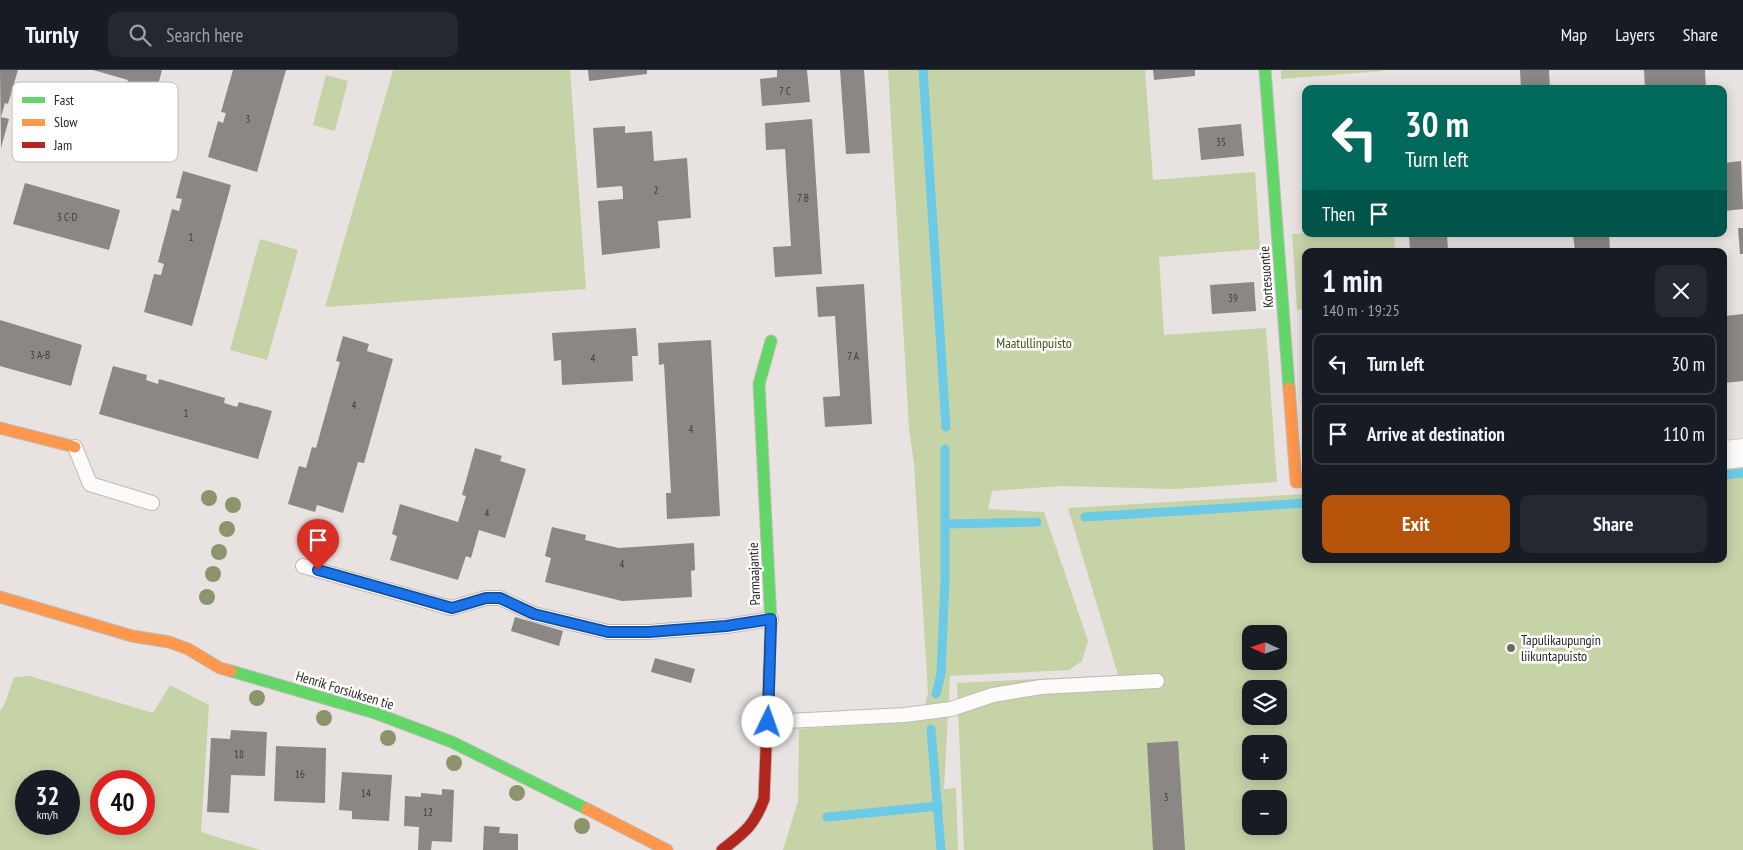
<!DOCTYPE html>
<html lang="en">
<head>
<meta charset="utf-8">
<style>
  :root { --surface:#171b24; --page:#242831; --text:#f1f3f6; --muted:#9ea1a6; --line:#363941; --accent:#b45309 }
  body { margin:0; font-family:"PT Sans Narrow",sans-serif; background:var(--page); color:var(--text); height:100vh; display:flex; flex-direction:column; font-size:19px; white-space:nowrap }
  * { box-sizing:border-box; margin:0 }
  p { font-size:16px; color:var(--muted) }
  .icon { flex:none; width:28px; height:28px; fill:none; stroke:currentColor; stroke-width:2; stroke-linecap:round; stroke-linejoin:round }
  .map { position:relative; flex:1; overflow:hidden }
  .sheet { position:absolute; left:1302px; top:178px; width:425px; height:315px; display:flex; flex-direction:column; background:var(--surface); border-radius:10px; box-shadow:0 2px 12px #0003 }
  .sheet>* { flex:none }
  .guide { position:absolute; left:1302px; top:15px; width:425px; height:152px; border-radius:10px; box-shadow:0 2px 12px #0003; background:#00695c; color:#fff; overflow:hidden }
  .needle { width:32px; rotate:273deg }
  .tools { position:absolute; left:1242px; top:555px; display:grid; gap:10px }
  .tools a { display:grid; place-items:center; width:45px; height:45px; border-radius:10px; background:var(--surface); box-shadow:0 2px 12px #0003; font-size:25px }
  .speed { position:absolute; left:15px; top:700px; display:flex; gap:10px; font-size:25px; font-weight:700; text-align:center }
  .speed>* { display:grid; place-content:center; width:65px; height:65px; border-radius:50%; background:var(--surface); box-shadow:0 2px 12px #0003; line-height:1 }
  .speed small { font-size:12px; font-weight:400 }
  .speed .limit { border:8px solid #d22; background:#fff; color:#111 }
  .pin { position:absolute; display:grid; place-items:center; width:42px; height:42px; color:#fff; margin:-51px -21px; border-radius:50% 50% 50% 0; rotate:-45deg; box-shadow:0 0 5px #0007 }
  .pin .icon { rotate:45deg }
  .me { position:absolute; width:55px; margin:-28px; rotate:3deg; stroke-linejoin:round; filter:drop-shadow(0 0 4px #0008) }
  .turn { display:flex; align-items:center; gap:18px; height:105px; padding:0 20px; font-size:22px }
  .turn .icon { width:65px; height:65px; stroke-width:2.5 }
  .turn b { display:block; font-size:35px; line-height:42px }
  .then { display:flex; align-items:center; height:48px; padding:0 20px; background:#0003; gap:10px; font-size:19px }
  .round { display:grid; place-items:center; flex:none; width:52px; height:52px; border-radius:10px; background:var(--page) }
  .headline { display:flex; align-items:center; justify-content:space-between; height:85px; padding:0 20px }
  h1 { font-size:30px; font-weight:800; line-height:38px }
  .primary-button { display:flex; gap:10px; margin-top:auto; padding:10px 20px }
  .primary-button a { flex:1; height:58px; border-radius:10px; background:var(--accent); color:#fff; font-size:20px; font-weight:800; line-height:58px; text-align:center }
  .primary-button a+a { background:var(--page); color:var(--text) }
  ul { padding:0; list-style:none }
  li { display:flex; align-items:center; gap:15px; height:62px; margin:0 10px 8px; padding:0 10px; border:2px solid var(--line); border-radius:10px }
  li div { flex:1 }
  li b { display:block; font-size:19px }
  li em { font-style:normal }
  header { display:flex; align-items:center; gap:30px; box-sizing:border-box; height:70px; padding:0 25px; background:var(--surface); border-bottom:1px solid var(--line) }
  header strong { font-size:24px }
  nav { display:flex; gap:28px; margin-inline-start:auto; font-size:18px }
  .search { width:350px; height:45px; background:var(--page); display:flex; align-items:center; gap:12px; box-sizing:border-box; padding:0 18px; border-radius:10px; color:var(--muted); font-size:19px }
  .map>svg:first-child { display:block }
  .green { fill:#c6d3a7; fill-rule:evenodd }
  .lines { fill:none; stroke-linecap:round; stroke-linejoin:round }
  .stream { stroke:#6ccae7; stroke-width:9 }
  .building { fill:#8a8785 }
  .lane-casing { stroke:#bdb9b6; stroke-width:16 }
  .street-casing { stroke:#bdb9b6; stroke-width:29 }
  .fast-casing { stroke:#bdb9b6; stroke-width:13 }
  .slow-casing { stroke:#bdb9b6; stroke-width:13 }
  .jam-casing { stroke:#bdb9b6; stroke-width:13 }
  .lane { stroke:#fcfbfa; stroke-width:14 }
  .street { stroke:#fcfbfa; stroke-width:28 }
  .fast { stroke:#63d668; stroke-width:11 }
  .slow { stroke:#ff974d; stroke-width:11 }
  .jam { stroke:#b3261e; stroke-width:11 }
  .tree { fill:#8c946d }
  .route-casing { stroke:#114b97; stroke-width:12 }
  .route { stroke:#1a73e8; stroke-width:9 }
  .poi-dot { fill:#6b6865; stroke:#fff; stroke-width:2 }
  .labels { text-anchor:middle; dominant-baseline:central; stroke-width:5; stroke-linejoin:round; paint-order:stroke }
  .number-label { font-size:11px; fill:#403e3c }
  .street-label { font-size:14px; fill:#282523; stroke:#fff }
  .park-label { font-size:14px; fill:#40530f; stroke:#fff }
  .poi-label { font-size:14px; fill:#282523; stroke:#fff; text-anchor:start }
  .key { fill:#fff; stroke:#bebebd; stroke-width:1 }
  .key-label { font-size:14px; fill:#282523 }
</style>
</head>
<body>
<header>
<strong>Turnly</strong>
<div class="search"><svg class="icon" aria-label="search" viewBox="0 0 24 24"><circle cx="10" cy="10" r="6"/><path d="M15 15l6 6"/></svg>Search here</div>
<nav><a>Map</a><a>Layers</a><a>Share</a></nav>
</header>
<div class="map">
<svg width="1743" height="780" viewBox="0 0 1743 780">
  <rect width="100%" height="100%" fill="#e8e3e0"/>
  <path class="green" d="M393,0H570L586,219L325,237Z
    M888,0H1145L1153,110L1255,102L1260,179L1159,187L1164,265L1266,258L1277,412L1175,419L1061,416L992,421L988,439L1044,442L1088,571L1082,591L1069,600L950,606L944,719L956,718L958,780H783L798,731L799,659L921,651L928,623L914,394L909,358Z
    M1281,0H1383V1L1281,9Z
    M326,5L348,11L335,61L313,55Z
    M1306,163L1394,164L1395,181H1306V239L1297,240L1292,164Z
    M260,169L298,180L267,290L230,280Z
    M1743,397V780H964L957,613L1118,605L1068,438L1306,424V489H1724V398ZM1251,564H1279V591H1251ZM1251,619H1279V646H1251ZM1251,674H1279V701H1251ZM1251,729H1279V756H1251Z
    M30,606L153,643L170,615L209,635L201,762L260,780H0V641L5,633L14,607ZM26,711H69V754H26ZM101,711H144V754H101Z"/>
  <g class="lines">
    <path class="stream" d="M923,0L946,357
      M1724,405L1743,403
      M1085,447L1306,433
      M945,454L1037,452
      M936,624L941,604L945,510V379
      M931,659L941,780
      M827,747L938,736"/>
  </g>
  <path class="building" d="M0,0H18L8,34L5,33L1,47L9,49L1,78Z
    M93,0H162L145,65L99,52L108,18L124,22L128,10Z
    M233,0H286L257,102L208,87L218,51L223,53L225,46L226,43L221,42Z
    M588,0H647V4L589,11Z
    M777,0H807L810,32L762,36L760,9L777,7Z
    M840,0H864L870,83L846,84Z
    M1153,0H1195V6L1154,10Z
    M1520,0H1549L1550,19H1521Z
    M1644,0H1705L1706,19H1645Z
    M812,49L822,204L775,207L773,177L791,176L785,79L766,80L765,53Z
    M1241,54L1244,86L1201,90L1198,58Z
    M625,56V63L652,61L654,91L687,88L691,148L658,151L660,178L602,185L598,131L623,129V123L622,116L597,118L593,58Z
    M1741,91L1743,139L1724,141V93Z
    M183,101L231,115L192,256L144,242L154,204L161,205L164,194L158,192L172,139L179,141L182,129L176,128Z
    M25,113L120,140L109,180L13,154Z
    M1738,158H1743V184H1740Z
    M1447,164L1448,181H1410L1409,165Z
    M1573,164H1609L1610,181H1575Z
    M1254,212L1256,241L1212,244L1210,215Z
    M864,214L872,354L825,357L823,327L840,326L835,246L818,247L816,217Z
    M1743,244V311L1724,313V246Z
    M0,250L82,275L71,316L0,296Z
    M636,258L638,286H632L633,311L562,315L561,290L554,291L552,263Z
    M343,266L369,274L367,281L393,289L364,393L358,392L343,443L317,435L315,442L288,434L299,396L306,398L312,377L316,378L340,292L336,291Z
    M711,270L720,446L667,449L666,423H671L664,294L659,295L658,273Z
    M113,296L147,305L146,310L158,314L159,309L225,328L224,333L237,337L239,332L272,341L258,389L99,344Z
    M475,378L502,386L500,391L526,399L505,468L479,460L471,488L466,486L458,510L390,490L397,466L392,464L400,434L458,452L466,426L462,425Z
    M552,457L586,465L585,470L619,478L694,473L695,500L691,501L692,527L622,531L545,512L551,488L545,486Z
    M515,547L563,561L559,576L511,561Z
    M655,588L695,599L691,613L651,602Z
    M231,660L267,662L265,706L231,705L229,743L207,742L211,668L230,669Z
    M1178,671L1185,780H1153L1147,673Z
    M276,676L326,678L325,733L274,731Z
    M342,702L392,705L389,751L352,749V741L339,740Z
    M442,719L454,720L452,772L432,771L431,780H418L419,757L404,756L405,726L421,727V723L442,725Z
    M484,756L500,757L499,763L518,764V780H483Z"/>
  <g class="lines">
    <g class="lane-casing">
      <path id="lane" d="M75,377L90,414L152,433
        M303,496L451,538L486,528H500L534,544L608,562H649L727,556L771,549
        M768,652L905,645L951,639L993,625L1041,617L1157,611"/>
    </g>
    <g class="street-casing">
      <path id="street" d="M1724,385L1743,383"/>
    </g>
    <g class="fast-casing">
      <path id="fast" d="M1265,0L1289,318
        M771,553L759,314L771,271
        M231,601L375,643L452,672L587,739"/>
    </g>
    <g class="slow-casing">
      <path id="slow" d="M1289,318L1296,412L1306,411
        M0,358L75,377
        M0,527L132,566L169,572L188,579L220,598L231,601
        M587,739L667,780"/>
    </g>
    <g class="jam-casing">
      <path id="jam" d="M722,780C744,763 754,756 764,729L771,553"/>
    </g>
    <use href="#lane" class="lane"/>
    <use href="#street" class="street"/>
    <use href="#fast" class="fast"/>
    <use href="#slow" class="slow"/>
    <use href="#jam" class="jam"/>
  </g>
  <g class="tree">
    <circle cx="209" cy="428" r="8"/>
    <circle cx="233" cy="435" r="8"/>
    <circle cx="227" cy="459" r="8"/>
    <circle cx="219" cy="482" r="8"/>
    <circle cx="213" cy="504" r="8"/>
    <circle cx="207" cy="527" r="8"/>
    <circle cx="257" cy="628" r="8"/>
    <circle cx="324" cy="648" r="8"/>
    <circle cx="388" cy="668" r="8"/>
    <circle cx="454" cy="693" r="8"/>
    <circle cx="517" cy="723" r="8"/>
    <circle cx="582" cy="756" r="8"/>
  </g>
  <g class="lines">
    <g class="route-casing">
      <path id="route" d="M318,500L452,538L486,528H500L534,544L608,562H649L726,556L771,549L768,652"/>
    </g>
    <use href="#route" class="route"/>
  </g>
  <circle class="poi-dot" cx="1511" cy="578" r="5"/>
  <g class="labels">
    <g class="number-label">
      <text x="785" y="21">7 C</text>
      <text x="248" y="49">3</text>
      <text x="1221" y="72">35</text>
      <text x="656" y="120">2</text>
      <text x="803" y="128">7 B</text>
      <text x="67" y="147">3 C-D</text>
      <text x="191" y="167">1</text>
      <text x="1233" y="228">39</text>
      <text x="40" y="285">3 A-B</text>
      <text x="853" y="286">7 A</text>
      <text x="593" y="288">4</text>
      <text x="354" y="335">4</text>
      <text x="186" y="343">1</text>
      <text x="691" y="359">4</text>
      <text x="487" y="443">4</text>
      <text x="622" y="494">4</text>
      <text x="239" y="684">18</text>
      <text x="300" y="704">16</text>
      <text x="366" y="723">14</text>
      <text x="1166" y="727">3</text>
      <text x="428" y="742">12</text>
    </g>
    <g class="street-label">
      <text transform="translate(1266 207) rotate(-94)">Kortesuontie</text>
      <text transform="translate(754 504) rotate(-92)">Parmaajantie</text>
      <text transform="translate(345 620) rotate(17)">Henrik Forsiuksen tie</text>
    </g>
    <g class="park-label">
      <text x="1034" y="273">Maatullinpuisto</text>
    </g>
    <g class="poi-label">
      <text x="1521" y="570">Tapulikaupungin<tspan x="1521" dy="16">liikuntapuisto</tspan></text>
    </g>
  </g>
  <rect x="12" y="12" width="166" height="80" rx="8" class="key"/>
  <rect x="22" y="27" width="23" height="6" fill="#63d668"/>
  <rect x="22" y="49" width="23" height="7" fill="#ff974d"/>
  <rect x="22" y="72" width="23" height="6" fill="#b3261e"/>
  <g class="key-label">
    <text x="54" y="35">Fast</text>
    <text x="54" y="57">Slow</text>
    <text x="54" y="80">Jam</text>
  </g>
</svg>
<div class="tools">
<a><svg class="needle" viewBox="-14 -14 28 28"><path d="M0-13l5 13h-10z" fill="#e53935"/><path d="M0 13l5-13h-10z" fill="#9ea1a6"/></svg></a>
<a><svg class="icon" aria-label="layers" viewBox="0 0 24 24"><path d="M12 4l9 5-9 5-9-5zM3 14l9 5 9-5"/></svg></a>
<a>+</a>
<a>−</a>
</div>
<div class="speed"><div>32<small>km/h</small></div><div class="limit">40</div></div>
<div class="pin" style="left:318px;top:500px;background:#d93025"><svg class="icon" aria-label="arrive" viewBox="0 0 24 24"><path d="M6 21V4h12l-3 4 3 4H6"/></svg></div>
<svg class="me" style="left:768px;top:652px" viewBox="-20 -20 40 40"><circle r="19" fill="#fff"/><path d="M0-13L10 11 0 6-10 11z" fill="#1a73e8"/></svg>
<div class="guide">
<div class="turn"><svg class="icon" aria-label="left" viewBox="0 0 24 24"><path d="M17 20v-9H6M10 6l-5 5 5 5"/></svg><div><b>30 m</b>Turn left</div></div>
<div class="then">Then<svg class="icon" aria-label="arrive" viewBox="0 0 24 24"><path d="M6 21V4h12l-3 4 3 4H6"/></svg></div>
</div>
<section class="sheet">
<div class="headline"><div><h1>1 min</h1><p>140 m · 19:25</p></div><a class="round"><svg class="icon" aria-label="close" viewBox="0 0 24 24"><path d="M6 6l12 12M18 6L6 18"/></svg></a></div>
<ul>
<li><svg class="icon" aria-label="left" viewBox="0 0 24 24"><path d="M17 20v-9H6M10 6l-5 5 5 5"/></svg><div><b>Turn left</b></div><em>30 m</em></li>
<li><svg class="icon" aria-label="arrive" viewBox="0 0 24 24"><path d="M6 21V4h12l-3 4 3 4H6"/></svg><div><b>Arrive at destination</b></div><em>110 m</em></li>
</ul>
<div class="primary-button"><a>Exit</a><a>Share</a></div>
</section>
</div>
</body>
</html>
